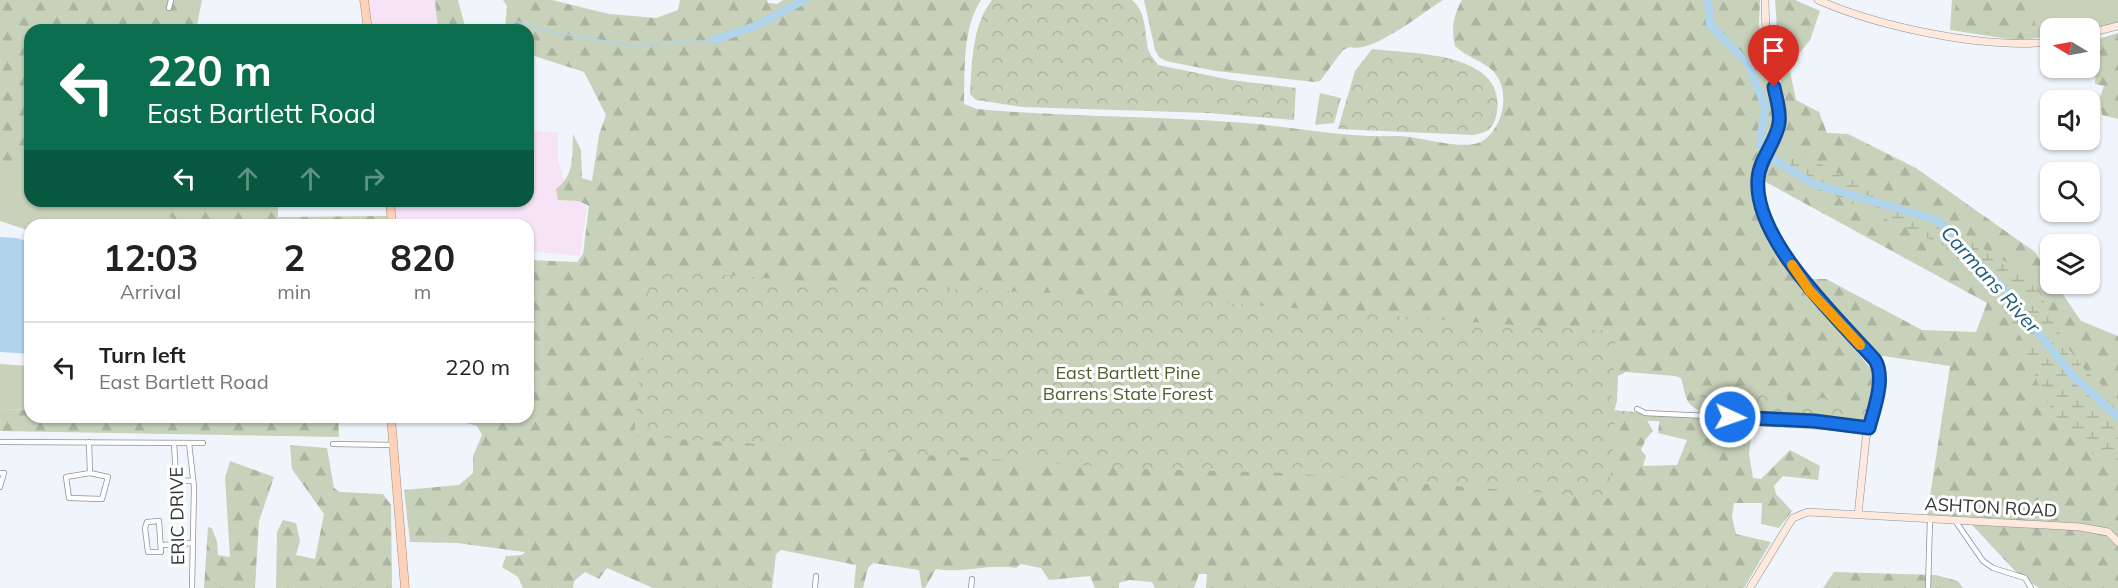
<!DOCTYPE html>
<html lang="en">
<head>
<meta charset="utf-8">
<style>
  :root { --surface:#fff; --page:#f2f2f2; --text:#222; --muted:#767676; --line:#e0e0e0 }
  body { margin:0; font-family:Mulish,sans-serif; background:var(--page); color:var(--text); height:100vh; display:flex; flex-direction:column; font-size:22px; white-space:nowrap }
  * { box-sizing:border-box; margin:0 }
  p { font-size:20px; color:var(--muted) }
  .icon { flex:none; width:33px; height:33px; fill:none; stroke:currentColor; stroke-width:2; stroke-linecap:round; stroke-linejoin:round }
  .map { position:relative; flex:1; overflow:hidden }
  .panel { position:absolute; left:24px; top:219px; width:510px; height:204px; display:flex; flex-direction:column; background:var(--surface); border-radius:18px; box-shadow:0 2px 4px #0004 }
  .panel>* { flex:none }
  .guide { position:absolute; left:24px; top:24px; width:510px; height:183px; border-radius:18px; box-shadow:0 2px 4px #0004; background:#0b6e4f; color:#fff; overflow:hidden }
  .needle { width:39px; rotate:280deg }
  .controls { position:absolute; left:2040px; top:18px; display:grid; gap:12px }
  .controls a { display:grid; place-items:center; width:60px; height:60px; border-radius:12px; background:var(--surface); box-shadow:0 2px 4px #0004; font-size:30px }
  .pin { position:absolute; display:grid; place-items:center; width:51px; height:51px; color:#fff; margin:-62px -26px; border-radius:50% 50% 50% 0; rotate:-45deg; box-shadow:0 0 6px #0007 }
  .pin .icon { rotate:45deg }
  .me { position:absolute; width:66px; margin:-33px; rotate:93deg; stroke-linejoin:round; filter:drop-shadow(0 0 4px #0008) }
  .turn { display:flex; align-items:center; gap:21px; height:126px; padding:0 24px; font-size:27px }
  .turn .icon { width:78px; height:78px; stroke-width:2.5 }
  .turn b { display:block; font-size:42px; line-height:51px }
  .lanes { display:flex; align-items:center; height:57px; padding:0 24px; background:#0003; justify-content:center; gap:30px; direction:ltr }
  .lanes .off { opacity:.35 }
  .eta { display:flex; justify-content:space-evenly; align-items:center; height:102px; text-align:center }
  .eta b { font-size:36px; font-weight:700; line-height:42px }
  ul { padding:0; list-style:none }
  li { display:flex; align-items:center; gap:18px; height:90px; padding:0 24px; border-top:2px solid var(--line) }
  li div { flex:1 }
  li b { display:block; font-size:22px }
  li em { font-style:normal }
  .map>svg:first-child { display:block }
  .commercial { fill:#f6e4f6 }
  .grass { fill:#c8d1ba }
  .forest { fill:url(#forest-firs) }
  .wetland { fill:url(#wetland-marsh) }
  .park { fill:url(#park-crowns) }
  .water { fill:#afd4eb }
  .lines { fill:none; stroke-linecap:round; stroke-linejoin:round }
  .stream { stroke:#afd4eb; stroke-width:1.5 }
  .river { stroke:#afd4eb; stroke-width:8 }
  .street-casing { stroke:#8c9198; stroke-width:6 }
  .secondary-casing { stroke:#8c9198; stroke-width:8 }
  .primary-casing { stroke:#b4886e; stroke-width:9 }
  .street { stroke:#fff; stroke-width:4.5 }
  .secondary { stroke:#fee9dc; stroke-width:7 }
  .primary { stroke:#fcd3ba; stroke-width:8 }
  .route-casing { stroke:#114b97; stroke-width:15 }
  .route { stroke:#1a73e8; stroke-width:10 }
  .slow { stroke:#f59e0b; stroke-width:10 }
  .labels { text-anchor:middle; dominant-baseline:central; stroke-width:6; stroke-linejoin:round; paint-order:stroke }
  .park-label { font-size:18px; fill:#4c5f2a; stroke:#fff }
  .street-label { font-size:18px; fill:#323436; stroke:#fff }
  .water-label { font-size:20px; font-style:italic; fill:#1b5a7a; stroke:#fff }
</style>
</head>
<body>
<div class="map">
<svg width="2118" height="588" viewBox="0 0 2118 588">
  <defs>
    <pattern id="forest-firs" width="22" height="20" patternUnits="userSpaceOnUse" patternTransform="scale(1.5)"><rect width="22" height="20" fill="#c8d1ba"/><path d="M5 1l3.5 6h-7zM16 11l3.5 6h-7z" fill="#acb4a0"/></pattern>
    <pattern id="wetland-marsh" width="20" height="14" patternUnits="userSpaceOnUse" patternTransform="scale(1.5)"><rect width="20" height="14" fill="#c8d1ba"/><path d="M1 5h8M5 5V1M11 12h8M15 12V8" fill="none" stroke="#acb4a0"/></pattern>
    <pattern id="park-crowns" width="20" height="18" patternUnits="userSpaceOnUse" patternTransform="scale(1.5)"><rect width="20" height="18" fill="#c8d1ba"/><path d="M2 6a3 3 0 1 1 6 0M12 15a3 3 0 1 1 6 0" fill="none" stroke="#acb4a0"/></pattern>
  </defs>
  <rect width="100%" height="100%" fill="#f0f5fc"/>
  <path class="commercial" d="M367,0H453L449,30H370Z
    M528,131L558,132V161L569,193L587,207L580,256L528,251V225H392L389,201H528Z"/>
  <path class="grass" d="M1952,0H2118V23L2090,29L2050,28V37L2016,40L1950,30Z
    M0,159L30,168V201H122L195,225H30V231L0,221Z
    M0,364L30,366V410L0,409Z"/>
  <path class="forest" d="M0,0H202L196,30H30V168L0,160Z
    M435,0H458L466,30H438Z
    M503,0H552L609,14L656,18L678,10L680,0H767L768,3L777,4L783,0H981C962,29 965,71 964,104L977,109C1062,117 1147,116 1232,122C1286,125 1340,138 1395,136C1417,135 1467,153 1484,140C1504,126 1511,90 1493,71C1483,61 1466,57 1455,46C1451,29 1453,16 1462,0H1760L1759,25L1774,123L1756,161L1752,185L1756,209L1769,243L1798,279H1826L1922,330L1976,332L1987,303L1764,181L1769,159L1784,124L1775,0H1795L1820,11L1810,40L1789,66L1796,100L1819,112L1827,133L1848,134L1916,168L2035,252L2050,276V284H2056L2081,321L2118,336V588H2039L2017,573L1972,525L1926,522L1950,366L1857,352L1874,373L1868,418L1863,422L1701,411C1684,405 1686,394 1681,378L1675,376L1626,372L1618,376L1617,401L1613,415L1645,417L1653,431L1646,439L1641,450L1646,456L1643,466L1677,465L1687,440L1658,433L1660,416L1749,424L1745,430L1751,435L1749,454L1753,478L1761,479L1790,450L1820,466L1818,480L1783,476L1774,486L1776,494L1792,511L1779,528L1761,524L1762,503H1734L1732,517L1736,534L1771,542L1744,588H1206L1207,574H1199L1194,588H1155L1152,582L1129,580L1119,583V588H1095L1090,576L1049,580L1041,568L1021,564L1016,568C989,563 962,574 936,569L925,588H922L919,570L873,563L868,568L863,588H854L856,565L781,550L776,554L772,588H653L607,568L599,579L585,572L574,581L573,588H523L518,577L502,567L506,556L522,555L525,552L457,543L410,542L404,490L459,485L473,473V456L482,435L477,426L448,417H528V260L577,262L583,254L589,206L579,201L558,200L556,189C575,175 572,156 573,134L581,150L582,178L592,181L599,135L606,115L584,72L528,54V30H502L505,27L507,6Z
    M1144,0H1443C1422,13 1372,54 1350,47L1343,50L1320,81L1314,82L1216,71L1166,61L1159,57L1155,50Z
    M1956,0H2023L2031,8L2038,33L2022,39L1954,28Z
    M2118,33V119L2102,115L2100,97L2104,86L2095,84L2098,39Z
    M122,201H278V217L387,216V225H192Z
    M0,409L30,410V417H338L339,437L0,431Z
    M290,445L327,448L334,488L340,492L383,494L391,505L392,588H276L277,532L283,520L296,523L300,541L296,555L315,559L324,514L292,469Z
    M230,461L274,477L259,521L255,588H204L208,527L212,528L217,542L218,555L230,557L225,478Z
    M1834,572L1936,575L1958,581L1963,588H1823Z"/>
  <path class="wetland" d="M1787,147L1942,225L2031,276L2065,344L2085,370L2118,399V468L2095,457L2063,428L2039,387L2023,341L2008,316L1985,283L1941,244L1776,169Z"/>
  <path class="park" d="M992,0H1132C1146,11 1145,33 1148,49C1150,55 1155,60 1158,65L1231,80L1296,88L1294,120L1209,113L1023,107L976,100L970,94C972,63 972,25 992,0Z
    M1372,49C1411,54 1506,51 1497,112C1494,128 1488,133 1473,135L1338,129L1355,71Z
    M1320,93L1341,98L1334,123L1315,125Z
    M685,271C835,287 984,289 1134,297C1295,306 1455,323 1616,331L1611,410L1698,417L1701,387L1787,392V421H1798L1799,393L1868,408L1864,432L1615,419L1609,498L1287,473L1142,469L634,436L650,274Z"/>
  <path class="water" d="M0,237L16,238L30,242V354L0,352Z"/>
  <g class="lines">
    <path class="stream" d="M515,21L547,31L634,46L714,40"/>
    <path class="river" d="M1708,0L1710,25L1748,64L1765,106L1760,144L1774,160L1814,184L1937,220L2002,287L2072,375L2118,417
      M714,40L758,25L804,0"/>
    <g class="street-casing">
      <path id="street" d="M169,8L171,0
        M1637,409L1645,413L1814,421L1869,428
        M0,442L203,443
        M89,442L90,473
        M174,443L176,477L178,480L193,481
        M189,443L194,487L192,588
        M333,444L393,445
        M0,473H4L0,487
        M90,473L108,477L102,499L69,498L66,477Z
        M159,521L161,552H148L145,528L147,522Z
        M1956,522L1983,561L1993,568L2025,578L2031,588
        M162,545L193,543
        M815,588L816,576
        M971,588L972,579
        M1928,588L1930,519"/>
    </g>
    <g class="secondary-casing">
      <path id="secondary" d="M1765,0L1766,34L1779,124L1759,169L1758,197L1761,206L1783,251L1809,290L1879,366L1877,394L1866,438L1858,515
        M1818,0C1880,27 1983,49 2050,42
        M2090,33L2118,26
        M1750,588L1789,524L1793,518L1808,512L2080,527L2108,532L2118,542"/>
    </g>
    <g class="primary-casing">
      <path id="primary" d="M364,0L368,30
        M390,201L392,225
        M391,417L405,588"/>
    </g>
    <use href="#street" class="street"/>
    <use href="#secondary" class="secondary"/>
    <use href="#primary" class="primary"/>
  </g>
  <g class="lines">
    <g class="route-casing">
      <path id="route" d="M1730,417L1814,421L1869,428C1874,409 1886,378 1875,360C1838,318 1753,240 1758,179C1759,159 1776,143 1779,123C1781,112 1776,98 1774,87"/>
    </g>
    <use href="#route" class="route"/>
    <path class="slow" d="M1792,265L1809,290L1860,345"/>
  </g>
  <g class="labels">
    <g class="park-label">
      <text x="1128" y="372">East Bartlett Pine<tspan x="1128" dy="21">Barrens State Forest</tspan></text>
    </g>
    <g class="street-label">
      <text transform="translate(1991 507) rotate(3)">ASHTON ROAD</text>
      <text transform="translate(177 516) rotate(-91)">ERIC DRIVE</text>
    </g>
    <g class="water-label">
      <text transform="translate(1991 279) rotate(48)">Carmans River</text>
    </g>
  </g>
</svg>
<div class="controls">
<a><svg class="needle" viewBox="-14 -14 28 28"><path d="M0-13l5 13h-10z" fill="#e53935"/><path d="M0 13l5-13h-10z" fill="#767676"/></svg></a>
<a><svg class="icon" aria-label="sound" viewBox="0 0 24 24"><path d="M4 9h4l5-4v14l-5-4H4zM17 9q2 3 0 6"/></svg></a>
<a><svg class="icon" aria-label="search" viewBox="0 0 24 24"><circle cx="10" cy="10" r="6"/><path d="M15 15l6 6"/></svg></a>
<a><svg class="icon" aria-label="layers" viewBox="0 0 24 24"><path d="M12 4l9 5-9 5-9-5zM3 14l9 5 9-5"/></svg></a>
</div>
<div class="pin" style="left:1774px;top:87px;background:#d93025"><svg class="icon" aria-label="arrive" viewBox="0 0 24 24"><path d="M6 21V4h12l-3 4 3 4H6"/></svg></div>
<svg class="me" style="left:1730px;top:417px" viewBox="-20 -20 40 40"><circle r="17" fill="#1a73e8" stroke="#fff" stroke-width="3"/><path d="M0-11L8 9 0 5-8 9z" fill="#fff"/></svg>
<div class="guide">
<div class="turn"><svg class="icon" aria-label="left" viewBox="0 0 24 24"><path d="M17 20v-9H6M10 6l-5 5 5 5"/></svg><div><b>220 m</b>East Bartlett Road</div></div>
<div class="lanes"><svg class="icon" aria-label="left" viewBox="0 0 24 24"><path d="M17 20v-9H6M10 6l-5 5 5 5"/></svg><svg class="icon off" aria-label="ahead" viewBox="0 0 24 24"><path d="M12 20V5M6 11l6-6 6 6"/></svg><svg class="icon off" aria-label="ahead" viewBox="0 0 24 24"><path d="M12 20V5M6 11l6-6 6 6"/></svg><svg class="icon off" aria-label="right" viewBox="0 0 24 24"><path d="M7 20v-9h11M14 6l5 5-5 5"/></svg></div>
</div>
<section class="panel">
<div class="eta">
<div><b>12:03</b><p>Arrival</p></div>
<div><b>2</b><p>min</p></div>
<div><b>820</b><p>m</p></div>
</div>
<ul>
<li><svg class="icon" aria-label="left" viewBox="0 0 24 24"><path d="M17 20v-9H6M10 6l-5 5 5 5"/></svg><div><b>Turn left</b><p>East Bartlett Road</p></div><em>220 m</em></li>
</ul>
</section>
</div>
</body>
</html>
